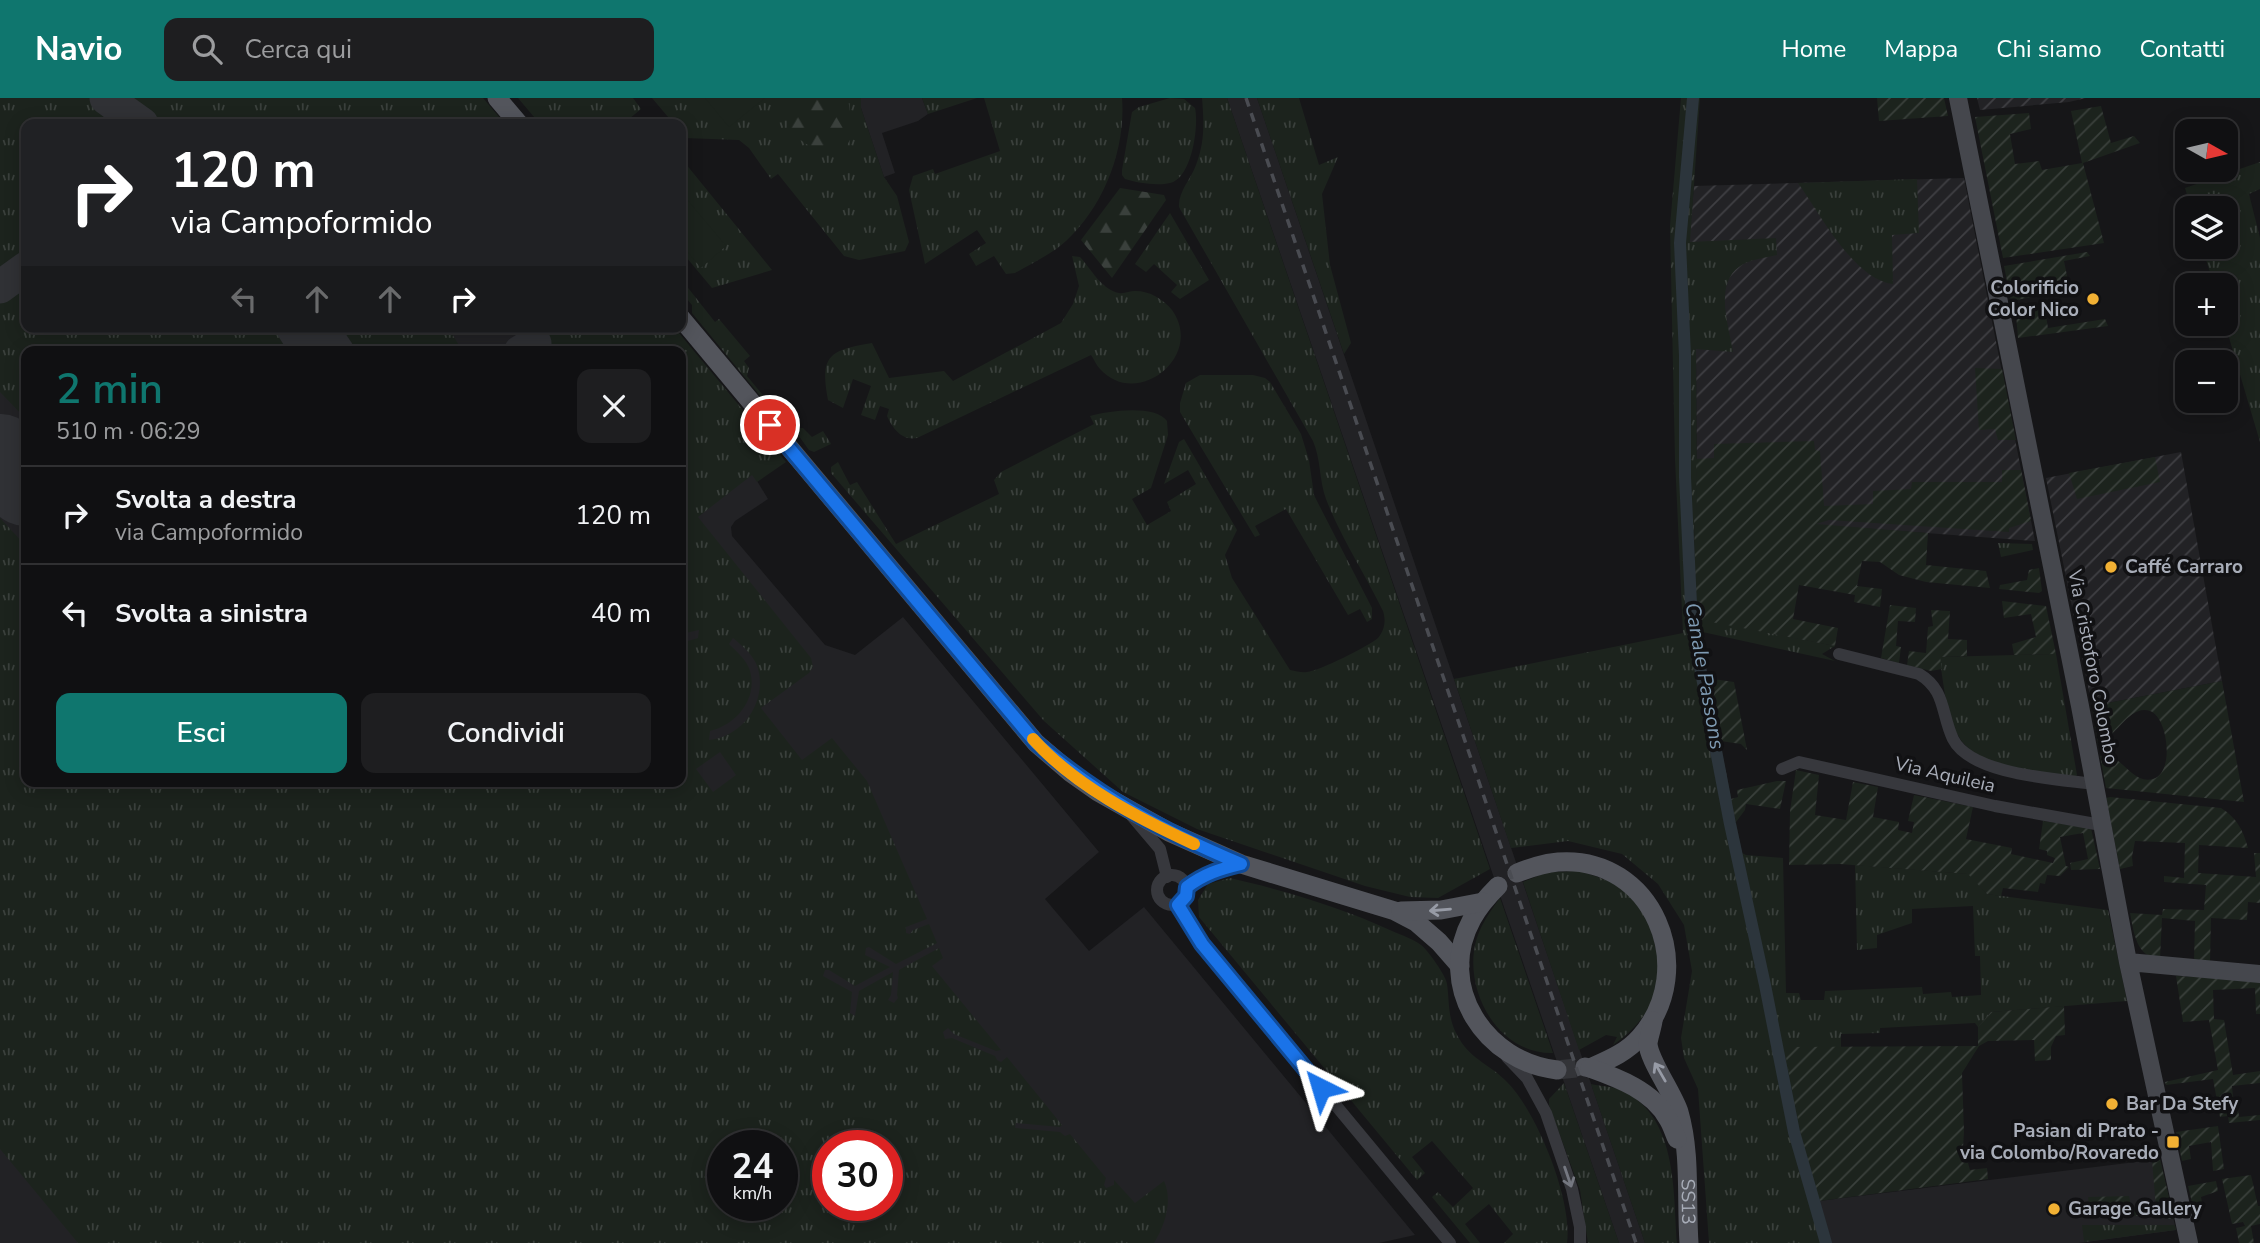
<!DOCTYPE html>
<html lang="it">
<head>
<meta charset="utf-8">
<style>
  :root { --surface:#101012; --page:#1e1e20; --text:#f1f3f6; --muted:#9c9d9f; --line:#303032; --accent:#0f766e }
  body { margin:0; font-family:"Nunito Sans",sans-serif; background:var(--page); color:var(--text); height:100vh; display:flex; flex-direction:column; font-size:26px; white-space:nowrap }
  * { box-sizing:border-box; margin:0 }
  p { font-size:23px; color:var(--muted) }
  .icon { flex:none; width:38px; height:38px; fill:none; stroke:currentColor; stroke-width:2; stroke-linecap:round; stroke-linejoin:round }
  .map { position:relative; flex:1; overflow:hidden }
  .details { position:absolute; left:21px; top:248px; width:665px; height:441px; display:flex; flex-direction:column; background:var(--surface); border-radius:14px; box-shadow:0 4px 18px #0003,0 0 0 2px var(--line) }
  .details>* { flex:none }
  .guide { position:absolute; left:21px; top:21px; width:665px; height:214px; border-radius:14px; box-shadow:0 4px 18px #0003,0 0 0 2px var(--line); background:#202124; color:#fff; overflow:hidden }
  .needle { width:46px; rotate:98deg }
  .fabs { position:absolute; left:2175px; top:21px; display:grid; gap:14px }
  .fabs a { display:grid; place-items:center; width:63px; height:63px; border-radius:14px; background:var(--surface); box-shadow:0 4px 18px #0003,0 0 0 2px var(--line); font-size:35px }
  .speed { position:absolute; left:707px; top:1032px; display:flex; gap:14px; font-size:35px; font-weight:700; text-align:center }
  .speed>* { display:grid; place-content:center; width:91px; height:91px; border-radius:50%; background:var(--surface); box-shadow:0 4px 18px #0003,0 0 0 2px var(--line); line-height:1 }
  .speed small { font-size:18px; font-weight:400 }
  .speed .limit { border:10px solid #d22; background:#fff; color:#111 }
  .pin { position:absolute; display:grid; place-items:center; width:60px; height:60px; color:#fff; margin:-30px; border:4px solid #fff; border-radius:50%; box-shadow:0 2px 7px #0007 }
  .me { position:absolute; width:77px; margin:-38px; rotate:320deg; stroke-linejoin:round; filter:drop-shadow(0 0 5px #0008) }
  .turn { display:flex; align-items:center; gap:24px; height:147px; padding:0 35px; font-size:32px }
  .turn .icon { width:91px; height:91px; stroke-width:2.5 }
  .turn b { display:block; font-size:49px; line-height:60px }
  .lanes { display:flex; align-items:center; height:66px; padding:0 35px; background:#0003; justify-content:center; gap:35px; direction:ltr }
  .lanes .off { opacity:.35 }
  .round { display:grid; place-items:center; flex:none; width:74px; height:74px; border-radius:14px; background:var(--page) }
  .overview { display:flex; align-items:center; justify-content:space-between; height:119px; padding:0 35px }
  h1 { font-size:42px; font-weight:600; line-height:52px; color:var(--accent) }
  .cta { display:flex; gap:14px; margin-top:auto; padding:14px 35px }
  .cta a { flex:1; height:80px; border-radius:14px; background:var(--accent); color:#fff; font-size:28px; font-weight:600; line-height:80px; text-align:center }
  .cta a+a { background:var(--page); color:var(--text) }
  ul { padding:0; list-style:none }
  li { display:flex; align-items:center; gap:21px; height:98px; padding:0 35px; border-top:2px solid var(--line) }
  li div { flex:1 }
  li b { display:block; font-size:26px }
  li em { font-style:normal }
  header { display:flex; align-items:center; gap:42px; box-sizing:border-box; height:98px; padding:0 35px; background:var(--accent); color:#fff }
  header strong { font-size:33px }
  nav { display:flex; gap:38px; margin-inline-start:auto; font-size:24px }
  .search { width:490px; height:63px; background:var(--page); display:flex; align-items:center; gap:18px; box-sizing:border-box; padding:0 24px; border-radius:14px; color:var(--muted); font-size:26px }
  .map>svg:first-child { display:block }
  .built { fill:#222225; fill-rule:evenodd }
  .industrial { fill:url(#industrial-furrows) }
  .grass { fill:url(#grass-tufts); fill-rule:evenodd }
  .forest { fill:url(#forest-firs) }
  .garden { fill:url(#garden-furrows) }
  .pitch { fill:#1c231d }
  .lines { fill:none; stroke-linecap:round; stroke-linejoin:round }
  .canal { stroke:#2c353c; stroke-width:12 }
  .taxiway { stroke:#303135; stroke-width:33 }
  .runway { stroke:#303135; stroke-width:84 }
  .primary-tunnel { stroke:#333438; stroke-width:19; stroke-dasharray:19 10; stroke-linecap:butt }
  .street { stroke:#37383d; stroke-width:12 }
  .secondary { stroke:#45474d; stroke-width:18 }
  .primary { stroke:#53555c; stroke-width:19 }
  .rail { stroke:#4a4c52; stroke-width:3.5; stroke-dasharray:9 7; stroke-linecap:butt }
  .oneway { stroke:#979ba6 }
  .oneway2 { stroke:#757881 }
  .route-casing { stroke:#114b97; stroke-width:18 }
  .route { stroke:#1a73e8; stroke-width:12 }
  .slow { stroke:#f59e0b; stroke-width:12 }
  .poi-dot { fill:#f2b134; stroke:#111113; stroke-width:2.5 }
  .labels { text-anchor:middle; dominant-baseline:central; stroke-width:7; stroke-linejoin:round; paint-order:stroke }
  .poi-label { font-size:19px; font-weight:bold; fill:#a8adb8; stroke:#111113; text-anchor:start }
  .street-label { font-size:19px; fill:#a8adb8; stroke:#111113 }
  .water-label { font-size:21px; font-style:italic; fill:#7f9bb3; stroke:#111113 }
</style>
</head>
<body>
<header>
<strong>Navio</strong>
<div class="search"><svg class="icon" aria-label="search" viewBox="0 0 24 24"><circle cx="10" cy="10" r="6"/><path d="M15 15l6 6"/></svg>Cerca qui</div>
<nav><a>Home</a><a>Mappa</a><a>Chi siamo</a><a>Contatti</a></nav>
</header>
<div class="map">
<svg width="2260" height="1145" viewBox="0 0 2260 1145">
  <defs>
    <pattern id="industrial-furrows" width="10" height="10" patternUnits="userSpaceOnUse" patternTransform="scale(1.75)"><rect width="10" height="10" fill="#222225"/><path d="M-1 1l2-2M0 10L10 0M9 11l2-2" fill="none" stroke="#3f3f43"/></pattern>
    <pattern id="grass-tufts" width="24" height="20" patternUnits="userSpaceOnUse" patternTransform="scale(1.75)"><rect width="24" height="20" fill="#1c231d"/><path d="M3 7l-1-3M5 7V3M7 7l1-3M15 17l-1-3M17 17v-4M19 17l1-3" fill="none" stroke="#3a403c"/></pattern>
    <pattern id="forest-firs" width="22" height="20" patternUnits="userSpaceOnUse" patternTransform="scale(1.75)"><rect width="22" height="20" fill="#1c231d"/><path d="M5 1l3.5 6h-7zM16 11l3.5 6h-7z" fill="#3a403c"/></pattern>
    <pattern id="garden-furrows" width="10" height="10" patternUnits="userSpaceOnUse" patternTransform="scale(1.75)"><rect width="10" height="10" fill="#1c231d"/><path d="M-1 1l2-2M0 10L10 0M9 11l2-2" fill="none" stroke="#3a403c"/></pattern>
  </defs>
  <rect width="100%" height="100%" fill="#161618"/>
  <path class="built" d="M0,0L26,26V229H652L671,254H26V684H681V257L768,401L735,423L731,429L732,438L825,547L855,557L903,519L1099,754L1045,801L1089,853L1144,809L1415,1137L1379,1145H0ZM723,1048H782V1108H723ZM828,1048H887V1108H828Z
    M861,0H922L928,16L918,23L882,35L895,75L884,79L861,10Z
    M1227,0H1257L1645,1145H1619Z
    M2160,1061L2176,1132L2079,1145H1832L1819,1103Z"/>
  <path class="industrial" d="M1977,0H2086L2069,4L1980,12Z
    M1964,80L2035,443L1697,418L1696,250L1689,144L1694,88Z
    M2181,354L2222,583L2092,608L2046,380Z"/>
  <path class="grass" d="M0,0H483L505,26H26V229H314L330,254H26V321L0,294Z
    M518,0H633L641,11L623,26H540Z
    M652,0H861V10L884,79L897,98L909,144L905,153L859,162L844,158L778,76L771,81L749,50L739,42L685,40L681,35V26H674Z
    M922,0H977L928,16Z
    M984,0H1122C1126,51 1104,108 1066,143C1052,156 1032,165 1015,175L1006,176L994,158L976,168L969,156L986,145L977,132L925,166L909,92L913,78L933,71L935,76L1000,53Z
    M1170,0L1184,1L1195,10C1199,28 1192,80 1170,85C1157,88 1138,85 1125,81L1122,77V72L1132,14L1139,9Z
    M1202,0H1227L1490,771L1438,800L1410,799L1365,788L1197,731L1123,694L1044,623L831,375V369L838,364L850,387L857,384L896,446L999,396L994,382L1001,374L1094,326L1090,318C1107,313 1155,306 1167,323L1168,337L1151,390L1132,401L1147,427L1171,413L1167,404L1196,386L1188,372L1164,386L1179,344L1184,341L1237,432L1225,457L1232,480L1290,572C1296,573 1302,575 1307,574C1319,573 1369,548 1378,540C1385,532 1386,522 1383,513C1365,476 1341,440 1326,401C1319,382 1321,361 1313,343L1179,109C1178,94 1191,81 1196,67C1205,44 1204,24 1202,0Z
    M1257,0H1299L1319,67L1338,59L1322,96L1330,167L1351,245L1344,256Z
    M1681,0H1700L1690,144L1776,140L1777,157C1765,160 1749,161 1739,169C1714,187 1729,229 1733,254L1696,251L1697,418L1694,419L1696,520L1835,548L1822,556L1835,563L1698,533L1742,755L1746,757L1783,760L1786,895H1799L1801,902H1824L1825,893L1922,889L1923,896L1951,894L1952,899L1981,897L1980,858H1975L1973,808L1912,811V825L1877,837V850L1857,852L1855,767L1969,776L1987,796L2108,812L2127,903L1991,914L1978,929L1975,925L1880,930V935L1841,936V949H1785L1803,1049L1832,1145H1709L1698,991L1684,960L1681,940L1692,873L1684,827L1658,786L1622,756L1568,743L1511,750L1454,581L1683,535L1675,361L1670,128Z
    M681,60L772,172L712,190L681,153Z
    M2260,64V91L2249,96L2260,140V344L2225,226L2226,187H2214L2202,149H2226V110H2191L2185,90Z
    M1917,81L1919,135L1892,137L1893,186C1854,182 1819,114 1798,85Z
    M1170,115L1209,182L1180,201L1171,194L1177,187L1154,166L1146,174L1135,166Z
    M1072,158L1080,159C1091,171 1102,192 1119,195C1124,196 1130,193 1135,193C1150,193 1163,201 1172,212C1205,258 1137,312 1100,271C1096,267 1094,261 1091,257L917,340C902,343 893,331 887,318L889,311L880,308L875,322L861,317L871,288L853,281L843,310L828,302C819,256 831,252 872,245L889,280L944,273L953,283L1061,225L1073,206L1079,188Z
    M681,181L715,224L719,221L750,258L744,263L749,270L747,278L790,330H803L812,339L823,333L831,346L814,354L809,352L796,334H790L692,215V207L681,194Z
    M340,229H448L463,254H347L338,240Z
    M531,229H674L786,364L757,384L752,377L698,419L811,560L813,569L809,575L761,610L802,662L832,640L867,683L927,821L906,829V835L910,836L913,832L929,826L937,845L896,866L869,849L866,850L865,857L890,869L855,888L829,872H825L823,878L852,894L850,915L855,918L859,893L893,874L891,897L888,902L894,905L898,900L897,897L899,872L939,850L943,860L932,868L1001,952L996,953L954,936L948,930L943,934L945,941L952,940L995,958L997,962L1001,964L1007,959L1062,1027L1060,1029L1016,1025L1015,1030L1060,1034L1065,1038L1070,1036L1106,1080L1104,1087L1106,1090L1114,1087V1082L1135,1105L1164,1083C1173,1103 1165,1127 1154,1145H78L0,1051V420L26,448V684H251L258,691L266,684H681V637L683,638L684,630L681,628V545L698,540L699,532L681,536V254H546ZM733,540C744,549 757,560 759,575C765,607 741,639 709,642L710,633C736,627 758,601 750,573C747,562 737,554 729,546ZM720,654L736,677L713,694L696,671ZM723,1048H782V1108H723ZM828,1048H887V1108H828Z
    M1200,277H1253L1265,280L1270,284L1301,336L1309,362L1314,397L1319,407L1372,510V521L1367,524L1360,511L1348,517L1286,411L1255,428L1260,437L1255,439L1180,314V305L1186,285Z
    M1998,445L2032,446L2033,452L2001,459Z
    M2056,556L2077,677L2074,680C2040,674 1978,671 1959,639C1945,616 1944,584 1939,559Z
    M1578,773C1594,778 1609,781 1623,792C1642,805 1650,824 1655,846C1656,854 1660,864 1660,872C1659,904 1637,931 1613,947L1617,939L1606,937L1579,952L1523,784L1548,774Z
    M1230,780C1283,792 1343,810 1392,833C1401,837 1413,841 1421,847C1427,851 1447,879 1447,886C1450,908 1447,921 1460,942C1471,961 1492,968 1507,984C1537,1014 1573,1103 1567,1145H1504L1513,1136L1489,1106L1465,1126L1480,1145H1470L1432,1099L1438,1094L1453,1109L1473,1090L1432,1043L1412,1059L1425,1075L1417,1082L1199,819L1198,802L1208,786Z
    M1500,800L1553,955C1500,956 1465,897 1475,847C1479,829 1489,815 1500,800Z
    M1564,985L1619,1145H1588L1580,1092L1549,1007V1001Z
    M1591,986C1599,988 1610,988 1618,991C1678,1015 1673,1092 1677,1145H1645Z
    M2082,1127H2175L2176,1132L2084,1144Z"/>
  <path class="forest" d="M791,0H848L853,36L844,53C818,57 805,47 787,30Z
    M1120,90L1164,97L1166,102L1112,180L1081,142Z"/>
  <path class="garden" d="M1877,0H1944L1948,18L1879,23Z
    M2101,8L2111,45L2134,38L2140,45L2083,65L2104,145L2003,160L1975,19L2029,15L2031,31L2010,36L2015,66L2039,63L2042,72L2082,65L2071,13Z
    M2087,154L2090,158L2064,163L2070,192L2011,203L2004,168Z
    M2044,206L2048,230L2105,221L2108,228L2018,240L2016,216L2023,210Z
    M1975,270L2002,271L2016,342H1998L1995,331L1979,332Z
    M1814,343L1815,352L1820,353L1824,408L1873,406V393L1911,391L1912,384H2002V372H2021L2031,423L2009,430V434L1829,422L1816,426L1928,435L1926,467L1986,473L1990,490L1926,484L1899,477L1880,464L1862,463L1857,488L1882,491L1880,509L1854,504L1855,497L1799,487L1793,521L1838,530L1835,548L1696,521L1694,418H1697L1696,361L1714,360V346Z
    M2155,359L2160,384L2077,401L2069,375Z
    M2039,470L2042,493L2039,495L1999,491L2000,487L2027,482L2029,472Z
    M2002,503L2046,508L2056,556L2014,557L2012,546L2036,539L2031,516L2004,520Z
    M1890,507L1916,510L1915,524L1898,523L1896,548L1901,549L1899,565L1881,560Z
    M1931,512L1950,513L1948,541L1967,542V558L1940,559L1942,571L1931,573L1907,567L1909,553L1926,555L1928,529L1933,528Z
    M1706,580L1734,584L1747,652L1741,646L1720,643Z
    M2222,583L2244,704L2106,690L2100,658C2104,659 2108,658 2111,659C2125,664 2135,686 2153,681C2175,675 2168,619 2150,613C2130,606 2117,638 2098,646L2092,608Z
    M1796,672L1819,677L1815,717L1846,722L1853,684L1878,689L1873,719L1899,724L1898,732L1912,735L1914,724L1908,723L1914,697L1973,709L1966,741L2012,750L2011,756L2053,765L2055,760L2047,757V753L2039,751L2043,723L2091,730L2100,771L2071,772L2070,765L2088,761L2083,735L2060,739L2066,768L2069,769L2060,778L2047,777L2045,786L2040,785L2038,794L2003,790L2001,798L1987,796L1968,776L1840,766L1789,767L1790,713Z
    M1777,683H1786L1780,711L1746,706L1745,712L1736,724L1731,701L1738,699L1737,692Z
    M2110,699L2221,710C2237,720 2243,732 2248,750L2199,747L2198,775L2256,779L2254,755H2260V805L2248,804L2247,822L2211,820L2210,865L2194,863L2195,823L2162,820L2160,861C2136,859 2134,835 2130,815L2162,817L2163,811L2204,812L2206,787L2164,784V778L2184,780L2185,745L2135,743L2132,759L2133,768L2120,771L2106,700Z
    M2176,878L2260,882V916H2256L2255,890L2213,892L2214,921L2224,922L2233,977L2260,973V985L2232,988L2234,1010H2238L2239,1019L2260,1017V1022L2229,1025L2228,1018L2220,1019L2213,981L2166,987L2165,984L2218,972L2209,922L2183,924Z
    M2064,908L2065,937L2056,938L2051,949V962L2035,963L2034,942L1988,943L1979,948L1962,975L1964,1034L1962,1064L1968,1065L1970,1072L1987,1070L1988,1081L1819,1103L1803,1049L1784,949L1978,948V929L1991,914Z
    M2218,1028L2224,1071L2213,1073L2211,1044L2189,1048L2191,1061L2182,1063L2176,1034Z
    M2160,1061L2174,1121L2127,1117L2089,1108L2088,1099L2129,1098L2132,1112L2156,1111L2152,1062Z
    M2251,1077L2258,1108H2260V1126L2251,1128L2254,1145H2239L2236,1130L2245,1128L2243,1124L2232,1126L2222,1081Z
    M2216,1083L2218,1093L2201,1099L2203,1110L2194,1113L2188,1088Z"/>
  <path class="pitch" d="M705,0H765L729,29Z
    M685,99L726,148L701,170L681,146V102Z"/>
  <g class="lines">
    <path class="canal" d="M1693,0L1680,145L1685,258V379L1692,527L1730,726L1765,887L1794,1034L1826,1145"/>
    <path class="taxiway" d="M106,0L142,26
      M0,189L26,170
      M292,229L308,254
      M321,229L338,254
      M520,254L535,245"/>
    <path class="runway" d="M0,358L26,386"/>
    <path class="primary-tunnel" d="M1557,972L1585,969"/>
    <path class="street" d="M1839,556L1919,576C1946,592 1941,616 1953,641C1971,677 2058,681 2094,686
      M1782,671L1799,664L1995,708L2101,727
      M1132,718L1160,751L1167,779
      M1157 792a15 15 0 1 1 30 0a15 15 0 1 1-30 0Z
      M1187,789C1204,777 1220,771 1241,766
      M1178,807L1202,846L1450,1145
      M1507,959L1527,980L1546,1015L1572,1091L1580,1129V1145"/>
    <path class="secondary" d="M1958,0L2080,608L2128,864L2189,1145
      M2128,864L2260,876"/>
    <g class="primary">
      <path d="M497,0L519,26"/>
      <path d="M681,220L1036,645L1071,675L1098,694L1169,734L1241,766L1395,813L1416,824L1439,844L1460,868"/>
      <path d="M1517,775C1530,770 1543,765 1558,764C1653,757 1700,871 1640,939C1626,955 1608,962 1590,970L1585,969"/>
      <path d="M1498,788C1488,798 1479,808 1472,821C1435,889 1486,964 1557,972"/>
      <path d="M1401,813L1441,812L1483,804"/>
      <path id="s1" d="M1653,923C1652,930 1649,938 1648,945C1648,961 1673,995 1679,1014C1691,1055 1686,1102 1689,1145"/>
      <path d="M1590,970C1618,980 1653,993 1668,1021C1672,1027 1674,1035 1677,1041"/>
    </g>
    <path class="rail" d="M1246,0L1636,1145"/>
  </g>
  <defs><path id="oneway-shaft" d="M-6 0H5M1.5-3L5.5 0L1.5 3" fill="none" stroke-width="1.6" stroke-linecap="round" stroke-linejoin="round" transform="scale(1.75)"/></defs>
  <g class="oneway">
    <use href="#oneway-shaft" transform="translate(1440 812) rotate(175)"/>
    <use href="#oneway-shaft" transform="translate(1660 974) rotate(-120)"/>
  </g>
  <use class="oneway2" href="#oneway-shaft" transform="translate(1568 1079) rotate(71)"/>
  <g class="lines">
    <g class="route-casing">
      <path id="route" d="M770,327L1036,645C1103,702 1161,732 1241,766C1220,771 1204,776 1187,789L1186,798L1178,807L1202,846L1321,990"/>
    </g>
    <use href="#route" class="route"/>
    <path class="slow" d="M1033,641C1075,688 1138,720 1194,746"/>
  </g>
  <g class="poi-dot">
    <circle cx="2093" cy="201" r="7"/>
    <circle cx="2111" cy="469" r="7"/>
    <circle cx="2112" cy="1006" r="7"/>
    <rect x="2166" y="1037" width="14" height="14" rx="3.5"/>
    <circle cx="2054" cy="1111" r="7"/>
  </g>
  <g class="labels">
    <g class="poi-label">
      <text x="2079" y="190" text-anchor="end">Colorificio<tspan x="2079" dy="22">Color Nico</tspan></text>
      <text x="2125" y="469">Caffé Carraro</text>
      <text x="2126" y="1006">Bar Da Stefy</text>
      <text x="2159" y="1033" text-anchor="end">Pasian di Prato -<tspan x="2159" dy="22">via Colombo/Rovaredo</tspan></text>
      <text x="2068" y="1111">Garage Gallery</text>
    </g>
    <g class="street-label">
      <text transform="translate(2093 569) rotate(79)">Via Cristoforo Colombo</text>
      <text transform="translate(1945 677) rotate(13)">Via Aquileia</text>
      <text stroke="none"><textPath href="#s1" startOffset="189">SS13</textPath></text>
    </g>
    <g class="water-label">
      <text transform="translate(1705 578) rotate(80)">Canale Passons</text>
    </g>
  </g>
</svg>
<div class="fabs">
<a><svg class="needle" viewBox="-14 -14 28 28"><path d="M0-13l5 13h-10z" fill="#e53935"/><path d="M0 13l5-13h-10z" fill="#9c9d9f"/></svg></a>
<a><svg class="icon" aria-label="layers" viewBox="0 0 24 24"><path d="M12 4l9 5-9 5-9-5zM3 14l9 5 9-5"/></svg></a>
<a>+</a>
<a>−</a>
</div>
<div class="speed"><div>24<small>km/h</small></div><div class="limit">30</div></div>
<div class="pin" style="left:770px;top:327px;background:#d93025"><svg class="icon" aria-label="arrive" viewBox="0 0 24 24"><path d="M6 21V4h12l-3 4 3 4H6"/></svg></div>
<svg class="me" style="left:1321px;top:990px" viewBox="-20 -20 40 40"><path d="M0-17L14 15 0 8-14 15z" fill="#1a73e8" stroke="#fff" stroke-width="4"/></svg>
<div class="guide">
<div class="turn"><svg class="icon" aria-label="right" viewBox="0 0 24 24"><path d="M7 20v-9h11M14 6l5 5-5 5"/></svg><div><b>120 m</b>via Campoformido</div></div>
<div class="lanes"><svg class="icon off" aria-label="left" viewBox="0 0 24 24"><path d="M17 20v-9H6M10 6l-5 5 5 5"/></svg><svg class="icon off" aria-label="ahead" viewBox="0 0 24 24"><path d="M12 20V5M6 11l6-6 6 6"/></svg><svg class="icon off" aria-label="ahead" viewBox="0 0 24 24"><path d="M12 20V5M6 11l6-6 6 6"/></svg><svg class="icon" aria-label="right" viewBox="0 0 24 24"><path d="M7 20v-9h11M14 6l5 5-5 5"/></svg></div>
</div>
<section class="details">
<div class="overview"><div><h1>2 min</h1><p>510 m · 06:29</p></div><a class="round"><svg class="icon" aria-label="close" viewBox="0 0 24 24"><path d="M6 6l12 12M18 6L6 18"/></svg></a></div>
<ul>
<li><svg class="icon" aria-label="right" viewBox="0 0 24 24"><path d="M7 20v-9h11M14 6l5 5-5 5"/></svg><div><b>Svolta a destra</b><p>via Campoformido</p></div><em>120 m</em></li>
<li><svg class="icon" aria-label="left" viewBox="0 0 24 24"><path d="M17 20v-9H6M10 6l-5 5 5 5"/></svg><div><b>Svolta a sinistra</b></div><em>40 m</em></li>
</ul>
<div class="cta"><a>Esci</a><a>Condividi</a></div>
</section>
</div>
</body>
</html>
